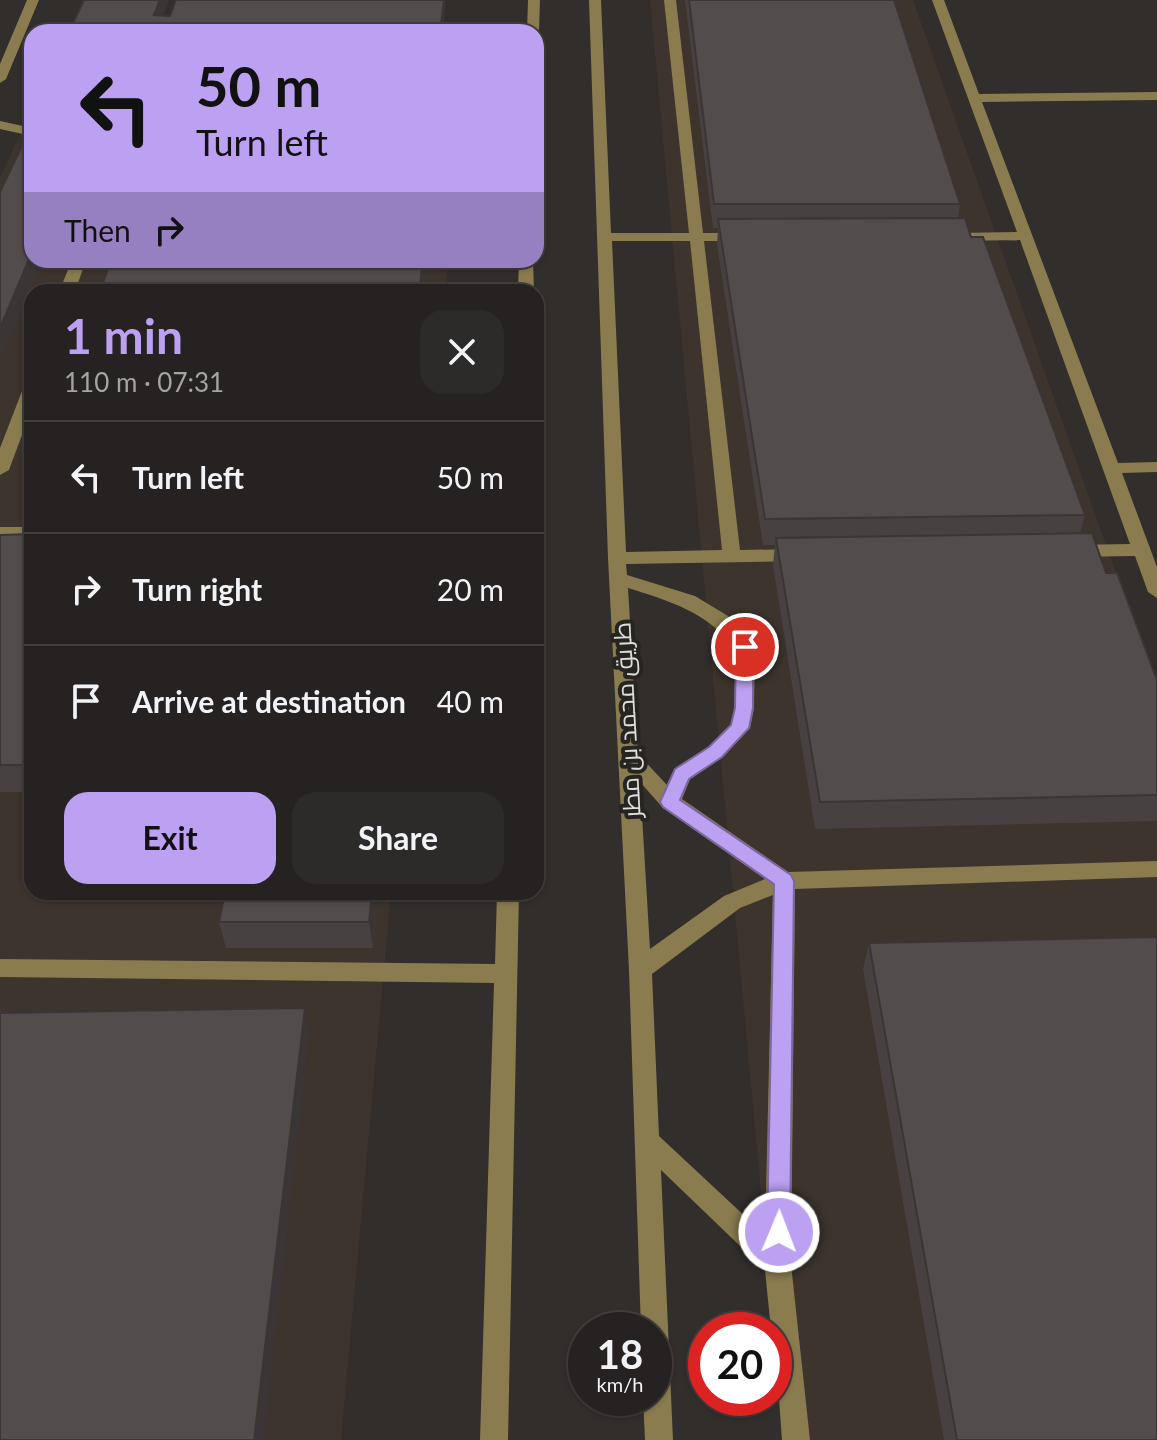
<!DOCTYPE html>
<html lang="en">
<head>
<meta charset="utf-8">
<style>
  :root { --surface:#252221; --page:#2d2a2a; --text:#f1f3f6; --muted:#a3a4a5; --line:#423f3f; --accent:#bca0f2 }
  body { margin:0; font-family:Lato,Cairo,sans-serif; background:var(--page); color:var(--text); height:100vh; display:flex; flex-direction:column; font-size:30px; white-space:nowrap }
  * { box-sizing:border-box; margin:0 }
  p { font-size:26px; color:var(--muted) }
  .icon { flex:none; width:44px; height:44px; fill:none; stroke:currentColor; stroke-width:2; stroke-linecap:round; stroke-linejoin:round }
  .map { position:relative; flex:1; overflow:hidden }
  .details { position:absolute; left:24px; top:284px; width:520px; height:616px; display:flex; flex-direction:column; background:var(--surface); border-radius:24px; box-shadow:0 2px 6px #0004,0 0 0 2px var(--line) }
  .details>* { flex:none }
  .guide { position:absolute; left:24px; top:24px; width:520px; height:244px; border-radius:24px; box-shadow:0 2px 6px #0004,0 0 0 2px var(--line); background:#bca0f2; color:#111; overflow:hidden }
  .speed { position:absolute; left:568px; top:1312px; display:flex; gap:16px; font-size:40px; font-weight:700; text-align:center }
  .speed>* { display:grid; place-content:center; width:104px; height:104px; border-radius:50%; background:var(--surface); box-shadow:0 2px 6px #0004,0 0 0 2px var(--line); line-height:1 }
  .speed small { font-size:20px; font-weight:400 }
  .speed .limit { border:12px solid #d22; background:#fff; color:#111 }
  .pin { position:absolute; display:grid; place-items:center; width:68px; height:68px; color:#fff; margin:-34px; border:4px solid #fff; border-radius:50%; box-shadow:0 2px 8px #0007 }
  .me { position:absolute; width:88px; margin:-44px; rotate:1deg; stroke-linejoin:round; filter:drop-shadow(0 0 6px #0008) }
  .turn { display:flex; align-items:center; gap:28px; height:168px; padding:0 40px; font-size:36px }
  .turn .icon { width:104px; height:104px; stroke-width:2.5 }
  .turn b { display:block; font-size:56px; line-height:68px }
  .then { display:flex; align-items:center; height:76px; padding:0 40px; background:#0003; gap:16px; font-size:30px }
  .round { display:grid; place-items:center; flex:none; width:84px; height:84px; border-radius:24px; background:var(--page) }
  .head { display:flex; align-items:center; justify-content:space-between; height:136px; padding:0 40px }
  h1 { font-size:48px; font-weight:700; line-height:60px; color:var(--accent) }
  .button { display:flex; gap:16px; margin-top:auto; padding:16px 40px }
  .button a { flex:1; height:92px; border-radius:24px; background:var(--accent); color:#111; font-size:32px; font-weight:700; line-height:92px; text-align:center }
  .button a+a { background:var(--page); color:var(--text) }
  ul { padding:0; list-style:none }
  li { display:flex; align-items:center; gap:24px; height:112px; padding:0 40px; border-top:2px solid var(--line) }
  li div { flex:1 }
  li b { display:block; font-size:30px }
  li em { font-style:normal }
  .map>svg:first-child { display:block }
  .built { fill:#3c342d }
  .lines { fill:none; stroke-linecap:round; stroke-linejoin:round }
  .minor { fill:#8a7c4f; fill-rule:evenodd }
  .wall { fill:#474241 }
  .shaded-wall { fill:#393635 }
  .building { fill:#524d4c; stroke:#393635; stroke-width:2 }
  .route { fill:#bca0f2; stroke:#7a689d; stroke-width:2 }
  .labels { text-anchor:middle; dominant-baseline:central; stroke-width:8; stroke-linejoin:round; paint-order:stroke }
  .street-label { font-size:24px; fill:#e0dedc; stroke:#272522 }
</style>
</head>
<body>
<div class="map">
<svg width="1157" height="1440" viewBox="0 0 1157 1440">
  <rect width="100%" height="100%" fill="#312e2c"/>
  <path class="built" d="M650,0H913L1157,689V1440H784Z
    M32,109V260H448L446,292H32V892H391L341,1440H0V177Z"/>
  <g class="lines">
    <path class="minor" d="M27,0H39L6,79L0,83V64Z
      M528,0H540L539,32L536,35V32H527Z
      M589,0H601L611,233H689L664,0H676L703,233H741L748,237L741,241H704L740,550L801,549L810,555L801,561L626,564L627,575L695,596L733,619L755,647L754,708L750,728L723,757L690,779L682,799L788,872L1157,861V877L795,889L791,1264L810,1440H782L774,1330H771L765,1270L661,1170L673,1440H645L643,1398H654V1330H641L629,970L608,558ZM612,241H690L722,550L626,552ZM628,588C672,602 705,611 735,648C735,667 739,708 731,725C717,752 680,754 667,785L638,754ZM640,782L663,808L765,879L724,896L650,949ZM773,895L765,1235L659,1136L652,974L740,908Z
      M932,0H944L979,94L1157,92V100L982,102L1118,463L1157,462V472L1122,473L1157,567V598L1148,592L1135,556L1073,557L1064,551L1073,545L1130,544L1020,240L957,241L950,237L957,233L1017,232Z
      M0,121L32,128V136L0,129Z
      M72,260H86L75,292H59Z
      M519,260H533L534,292H518Z
      M32,381V408L9,470L0,475V448L24,386Z
      M0,527H32V539H0Z
      M497,892H519L508,1440H480L494,983L0,977V959L495,964Z"/>
  </g>
  <path class="wall" d="M685,0H894L960,204L958,218L971,237L1085,515L1080,533L1106,573L1157,680V821L815,829L773,565L775,545H763L717,244L718,228H713Z
    M32,534V792H0V535Z
    M225,892H379L373,948H226L219,922Z
    M869,943L1157,1440H944L863,969Z"/>
  <path class="shaded-wall" d="M160,0H169L158,32L154,15Z
    M444,0H446L443,32H440Z
    M32,252V260H43L0,363V328Z
    M423,260H427L424,292H419Z
    M372,892H379L373,948L369,922Z
    M305,1008L310,1033L264,1440H254Z"/>
  <path class="building" d="M84,0H160L154,15L170,16L176,0H444L440,32H69Z
    M689,0H894L960,204H714Z
    M32,125V252L0,328V192Z
    M965,218L971,237H983L1085,515L765,519L718,219Z
    M111,260H423L419,292H100Z
    M1092,533L1106,573H1117L1157,680V795L820,802L776,538Z
    M32,534V765H0V535Z
    M225,892H372L369,922H219Z
    M1157,937V1440H957L869,943Z
    M305,1008L254,1440H0V1013Z"/>
  <path class="route" d="M745,641L753,647V708L749,728L722,757L689,779L680,800L791,875L794,881L790,1232L787,1239L779,1243L770,1239L767,1232L774,884L663,807L660,802L675,769L709,747L731,725L735,708L736,647Z"/>
  <g class="labels">
    <g class="street-label">
      <text transform="translate(626 720) rotate(-93)">طريق محمد بن مطر</text>
    </g>
  </g>
</svg>
<div class="speed"><div>18<small>km/h</small></div><div class="limit">20</div></div>
<div class="pin" style="left:745px;top:647px;background:#d93025"><svg class="icon" aria-label="arrive" viewBox="0 0 24 24"><path d="M6 21V4h12l-3 4 3 4H6"/></svg></div>
<svg class="me" style="left:779px;top:1232px" viewBox="-20 -20 40 40"><circle r="17" fill="#bca0f2" stroke="#fff" stroke-width="3"/><path d="M0-11L8 9 0 5-8 9z" fill="#fff"/></svg>
<div class="guide">
<div class="turn"><svg class="icon" aria-label="left" viewBox="0 0 24 24"><path d="M17 20v-9H6M10 6l-5 5 5 5"/></svg><div><b>50 m</b>Turn left</div></div>
<div class="then">Then<svg class="icon" aria-label="right" viewBox="0 0 24 24"><path d="M7 20v-9h11M14 6l5 5-5 5"/></svg></div>
</div>
<section class="details">
<div class="head"><div><h1>1 min</h1><p>110 m · 07:31</p></div><a class="round"><svg class="icon" aria-label="close" viewBox="0 0 24 24"><path d="M6 6l12 12M18 6L6 18"/></svg></a></div>
<ul>
<li><svg class="icon" aria-label="left" viewBox="0 0 24 24"><path d="M17 20v-9H6M10 6l-5 5 5 5"/></svg><div><b>Turn left</b></div><em>50 m</em></li>
<li><svg class="icon" aria-label="right" viewBox="0 0 24 24"><path d="M7 20v-9h11M14 6l5 5-5 5"/></svg><div><b>Turn right</b></div><em>20 m</em></li>
<li><svg class="icon" aria-label="arrive" viewBox="0 0 24 24"><path d="M6 21V4h12l-3 4 3 4H6"/></svg><div><b>Arrive at destination</b></div><em>40 m</em></li>
</ul>
<div class="button"><a>Exit</a><a>Share</a></div>
</section>
</div>
</body>
</html>
